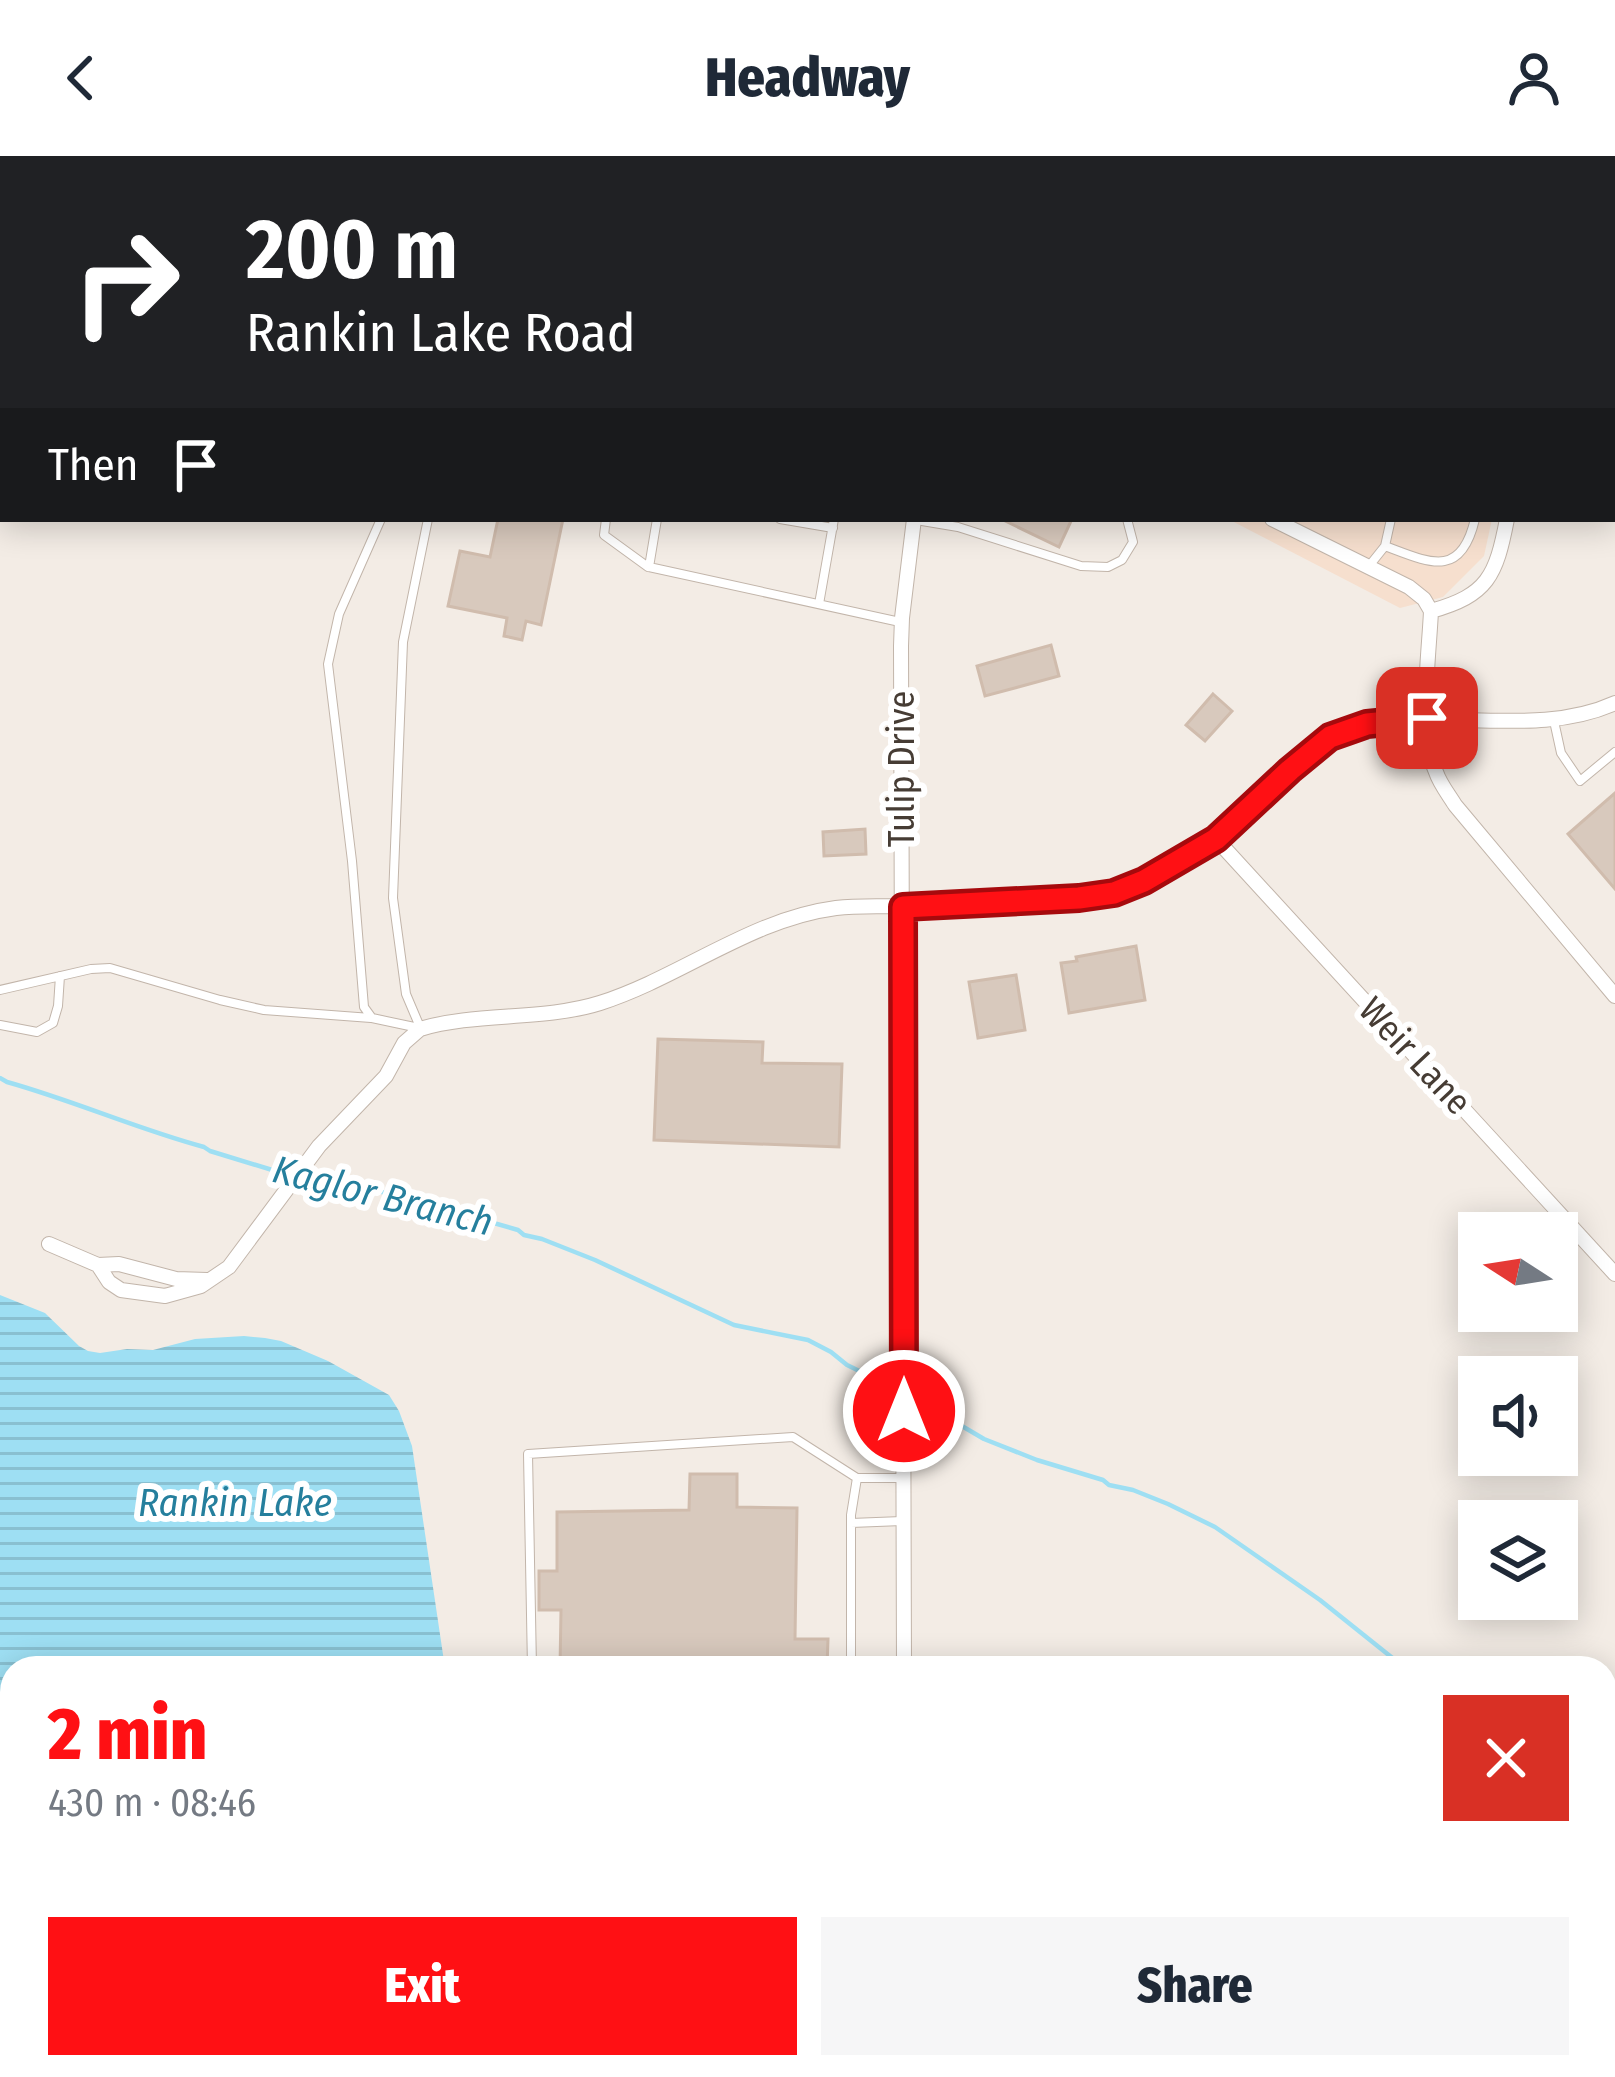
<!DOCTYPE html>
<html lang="en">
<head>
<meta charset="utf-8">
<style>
  :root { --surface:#fff; --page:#f6f6f7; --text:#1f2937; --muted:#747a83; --accent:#ff1014 }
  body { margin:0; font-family:"Fira Sans Condensed",sans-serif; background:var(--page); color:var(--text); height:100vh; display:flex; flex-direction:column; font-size:45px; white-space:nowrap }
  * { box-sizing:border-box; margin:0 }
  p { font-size:39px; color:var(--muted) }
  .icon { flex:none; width:66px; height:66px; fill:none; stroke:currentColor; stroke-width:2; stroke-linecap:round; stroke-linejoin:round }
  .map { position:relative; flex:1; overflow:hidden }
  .side { position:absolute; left:0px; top:1500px; width:1617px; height:423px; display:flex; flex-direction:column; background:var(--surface); border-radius:36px 36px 0 0; box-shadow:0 6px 30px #0003 }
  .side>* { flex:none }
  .top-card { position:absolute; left:0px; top:0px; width:1617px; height:366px; box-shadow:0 6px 30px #0003; background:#202124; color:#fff; overflow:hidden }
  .needle { width:78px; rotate:282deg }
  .tools { position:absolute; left:1458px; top:1056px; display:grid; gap:24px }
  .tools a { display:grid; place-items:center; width:120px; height:120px; border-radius:0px; background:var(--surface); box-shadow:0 6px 30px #0003; font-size:60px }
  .pin { position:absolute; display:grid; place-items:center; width:102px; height:102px; color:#fff; margin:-51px; border-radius:24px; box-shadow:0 6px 18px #0006 }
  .me { position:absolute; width:132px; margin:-66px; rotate:0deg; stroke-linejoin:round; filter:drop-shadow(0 0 9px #0008) }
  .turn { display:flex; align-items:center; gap:42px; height:252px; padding:0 48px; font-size:54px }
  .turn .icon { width:156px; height:156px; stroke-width:2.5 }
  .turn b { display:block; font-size:84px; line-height:102px }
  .then { display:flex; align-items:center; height:114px; padding:0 48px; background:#0003; gap:24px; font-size:45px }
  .round { display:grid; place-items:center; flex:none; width:126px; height:126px; border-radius:0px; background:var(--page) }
  .headline { display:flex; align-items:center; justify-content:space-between; height:204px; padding:0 48px }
  h1 { font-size:72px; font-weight:800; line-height:90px; color:var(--accent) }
  .primary-button { display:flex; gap:24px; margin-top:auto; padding:24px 48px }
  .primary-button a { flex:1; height:138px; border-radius:0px; background:var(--accent); color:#fff; font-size:48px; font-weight:800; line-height:138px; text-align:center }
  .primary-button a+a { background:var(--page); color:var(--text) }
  header { display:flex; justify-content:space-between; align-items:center; height:156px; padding:0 48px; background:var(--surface); font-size:54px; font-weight:800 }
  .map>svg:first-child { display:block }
  .commercial { fill:#f6dfce }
  .industrial { fill:#e5deda }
  .water { fill:url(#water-rules) }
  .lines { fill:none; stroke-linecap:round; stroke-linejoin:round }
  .stream { stroke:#9edff3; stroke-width:4.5 }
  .building { fill:#d8c9bd; stroke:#d0bcad; stroke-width:3 }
  .service-casing { stroke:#c2b5aa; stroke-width:10 }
  .minor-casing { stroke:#c2b5aa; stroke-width:16 }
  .trunk-casing { stroke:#e4822e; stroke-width:27 }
  .service { stroke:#fff; stroke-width:8 }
  .minor { stroke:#fff; stroke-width:14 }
  .trunk { stroke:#ffc07b; stroke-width:24 }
  .route-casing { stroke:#a60a0d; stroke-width:30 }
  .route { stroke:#ff1014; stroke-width:21 }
  .labels { text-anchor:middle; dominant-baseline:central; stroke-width:12; stroke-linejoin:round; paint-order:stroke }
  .street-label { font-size:36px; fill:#463c34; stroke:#fff }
  .water-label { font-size:39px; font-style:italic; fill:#257f9d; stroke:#fff }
</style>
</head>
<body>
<header><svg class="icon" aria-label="back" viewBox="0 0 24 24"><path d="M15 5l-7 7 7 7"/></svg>Headway<svg class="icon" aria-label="person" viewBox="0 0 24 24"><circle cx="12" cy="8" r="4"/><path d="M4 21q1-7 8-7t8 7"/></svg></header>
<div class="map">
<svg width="1615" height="1921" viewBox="0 0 1615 1921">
  <defs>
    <pattern id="water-rules" width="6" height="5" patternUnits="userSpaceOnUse" patternTransform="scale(3)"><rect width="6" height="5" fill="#9edff3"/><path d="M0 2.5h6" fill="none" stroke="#89c0d1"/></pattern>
  </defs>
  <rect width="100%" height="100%" fill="#f3ece5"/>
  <path class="commercial" d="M1228,363H1492L1484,400L1443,441L1400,452Z"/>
  <path class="industrial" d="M567,1911H886V1921H567Z"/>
  <path class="water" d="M0,1139L45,1157L79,1190L88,1195L100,1197L127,1193L153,1194L195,1183L244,1180L265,1182L281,1185L328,1205L389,1239L399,1255L412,1290L445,1512H12V1911H443L442,1921H0Z"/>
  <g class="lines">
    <path class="stream" d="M0,922L7,926C75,945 137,973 204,991L210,995L282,1017L429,1045L434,1050L518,1074L524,1079L542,1083L595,1104L734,1169L808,1184L831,1196L847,1209L890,1230
      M916,1243L984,1283L1037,1304L1103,1324L1109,1329L1133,1334L1168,1348L1215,1371L1320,1444L1405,1512
      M1605,1741L1615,1752"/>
  </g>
  <path class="building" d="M498,363H563L541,469L526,465L522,484L504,480L507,462L448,450L460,395L490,401Z
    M1001,363H1072L1059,391Z
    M1051,489L1059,520L985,540L977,510Z
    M1213,538L1232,555L1205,585L1186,569Z
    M1615,637V733L1568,678Z
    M865,673L866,698L824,700L823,676Z
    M1136,790L1145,844L1069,857L1061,807L1077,805L1076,801Z
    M1016,819L1025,874L978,882L969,826Z
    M658,883L763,886L762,907L842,908L839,991L654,984Z
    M690,1318H737V1351L797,1352L795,1483H828L827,1512H560L561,1454H539V1415H557V1356L689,1354Z"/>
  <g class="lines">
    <g class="service-casing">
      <path id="service" d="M286,3V0
        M418,3L419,0
        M381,363L339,458L328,508L352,705L364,851L372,862L419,872
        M606,363L604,379L648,411
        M657,363L649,411L900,466
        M780,363L833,372
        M916,364L958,371L1081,410L1108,411L1122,404L1133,386L1127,363
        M1385,390C1430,407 1461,423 1475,363
        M1369,410L1385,390L1391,363
        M819,448L834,363
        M1554,565L1561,597L1580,625L1615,596
        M0,834L91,813L110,812L220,844L264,854L371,862
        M0,869L37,876L53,867L58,850L60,820
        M420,871L406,838L393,742L403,486L428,363
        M851,1367L902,1365
        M532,1512L528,1298L793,1281L857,1322H904
        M851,1512V1359L857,1322
        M587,1921L594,1911
        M859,1921V1911"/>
    </g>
    <g class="minor-casing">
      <path id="minor" d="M1004,3L1005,0
        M1272,363L1409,431L1424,443L1431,455C1429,500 1418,576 1436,616C1440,628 1449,639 1455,649L1615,840
        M1431,455C1488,439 1496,420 1507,363
        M1216,683L1615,1118
        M49,1088L98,1109L119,1108L176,1123L207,1124
        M98,1109L109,1126L121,1134L165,1140L201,1130L229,1111L319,990L386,920L404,887L420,873C476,856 543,865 600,847C681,821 751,763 836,752C860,749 884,751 908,750C945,749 981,745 1017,744C1050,743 1085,746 1117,736C1152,725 1193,704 1220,679C1265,640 1304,586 1363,570C1374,566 1387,566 1399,565C1470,559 1549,577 1615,547
        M904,1512L901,490L902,462L914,363
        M906,1915L923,1921"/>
    </g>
    <g class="trunk-casing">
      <path id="trunk" d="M534,0L549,3
        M581,3H595
        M1614,195H1615
        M1614,216H1615
        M1614,241L1615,242"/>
    </g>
    <use href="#service" class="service"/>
    <use href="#minor" class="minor"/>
    <use href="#trunk" class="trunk"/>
  </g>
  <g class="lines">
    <g class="route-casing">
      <path id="route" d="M904,1255L903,751L1079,742L1114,737L1144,725L1216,683L1290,614L1330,581L1367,568L1427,562"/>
    </g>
    <use href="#route" class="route"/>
  </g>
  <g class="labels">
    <g class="street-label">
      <text transform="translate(902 613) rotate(-90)">Tulip Drive</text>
      <text transform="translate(1415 900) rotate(47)">Weir Lane</text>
    </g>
    <g class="water-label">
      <text transform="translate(383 1040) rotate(14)">Kaglor Branch</text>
      <text x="235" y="1347">Rankin Lake</text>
    </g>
  </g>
</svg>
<div class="tools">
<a><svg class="needle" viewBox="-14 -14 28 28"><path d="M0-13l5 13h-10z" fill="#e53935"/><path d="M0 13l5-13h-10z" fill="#747a83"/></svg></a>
<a><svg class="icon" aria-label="sound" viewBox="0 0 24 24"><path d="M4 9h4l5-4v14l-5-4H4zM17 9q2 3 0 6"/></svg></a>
<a><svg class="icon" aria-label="layers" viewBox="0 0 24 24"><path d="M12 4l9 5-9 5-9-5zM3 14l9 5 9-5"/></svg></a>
</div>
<div class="pin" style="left:1427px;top:562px;background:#d93025"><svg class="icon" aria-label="arrive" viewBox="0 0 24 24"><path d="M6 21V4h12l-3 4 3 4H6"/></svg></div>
<svg class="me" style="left:904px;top:1255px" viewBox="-20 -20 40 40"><circle r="17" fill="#ff1014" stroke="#fff" stroke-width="3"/><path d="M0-11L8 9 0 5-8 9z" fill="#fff"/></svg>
<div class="top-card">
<div class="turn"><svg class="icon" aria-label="right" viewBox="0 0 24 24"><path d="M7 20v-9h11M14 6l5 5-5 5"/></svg><div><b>200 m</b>Rankin Lake Road</div></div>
<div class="then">Then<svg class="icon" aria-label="arrive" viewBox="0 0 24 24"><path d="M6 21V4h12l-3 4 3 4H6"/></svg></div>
</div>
<section class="side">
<div class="headline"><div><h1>2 min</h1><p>430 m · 08:46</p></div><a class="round" style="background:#d93025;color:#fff"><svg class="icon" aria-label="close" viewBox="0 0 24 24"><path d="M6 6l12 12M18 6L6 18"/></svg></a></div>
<div class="primary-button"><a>Exit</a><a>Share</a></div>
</section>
</div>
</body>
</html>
